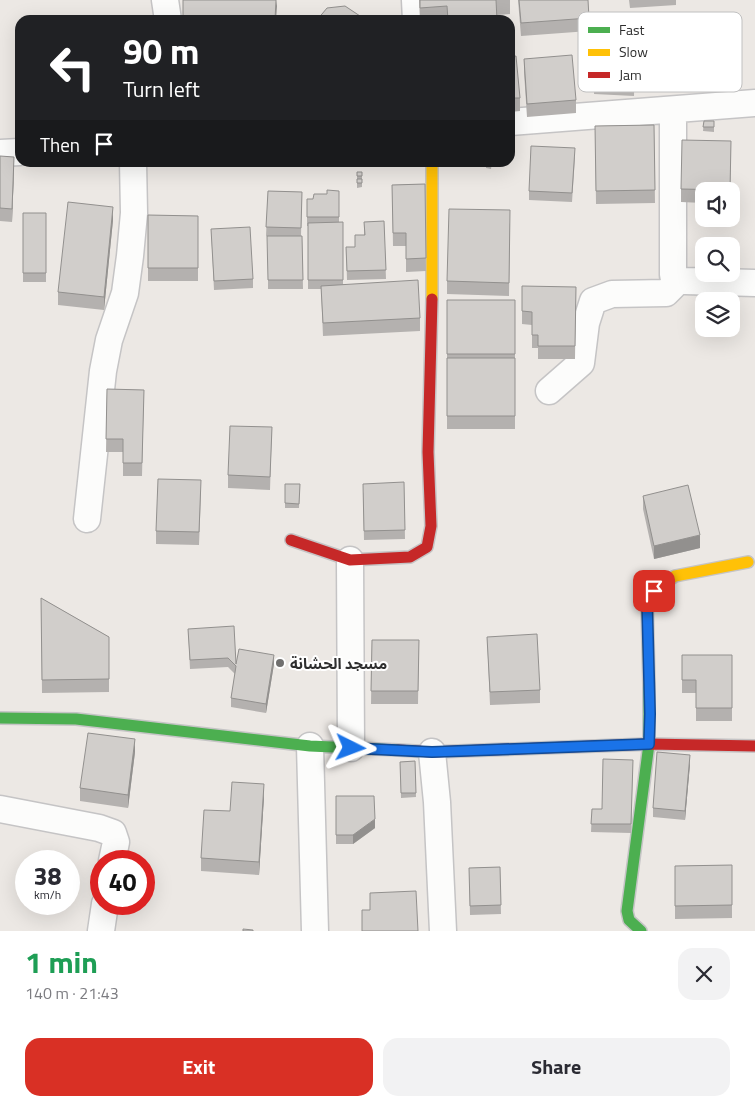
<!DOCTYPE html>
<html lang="en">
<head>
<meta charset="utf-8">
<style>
  :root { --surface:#fff; --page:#f2f2f3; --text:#2b2b33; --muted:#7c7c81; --accent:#d93025 }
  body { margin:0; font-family:"Titillium Web","Noto Sans Arabic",sans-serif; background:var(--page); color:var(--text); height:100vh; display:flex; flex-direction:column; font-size:19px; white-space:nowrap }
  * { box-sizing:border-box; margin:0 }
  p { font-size:16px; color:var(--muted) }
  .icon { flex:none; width:28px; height:28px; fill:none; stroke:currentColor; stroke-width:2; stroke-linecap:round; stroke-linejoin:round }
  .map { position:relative; height:931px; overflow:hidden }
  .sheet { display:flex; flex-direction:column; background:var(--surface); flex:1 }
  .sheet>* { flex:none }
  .banner { position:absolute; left:15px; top:15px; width:500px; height:152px; border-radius:15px; box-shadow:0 5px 20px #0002; background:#202124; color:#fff; overflow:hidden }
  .fabs { position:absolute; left:695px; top:182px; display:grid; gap:10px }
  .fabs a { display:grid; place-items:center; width:45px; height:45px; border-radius:10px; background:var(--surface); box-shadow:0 5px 20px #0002; font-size:25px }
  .speed { position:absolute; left:15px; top:850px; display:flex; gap:10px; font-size:25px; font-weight:700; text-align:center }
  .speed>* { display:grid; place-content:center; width:65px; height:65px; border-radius:50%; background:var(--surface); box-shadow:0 5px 20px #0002; line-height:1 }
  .speed small { font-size:12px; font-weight:400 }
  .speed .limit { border:8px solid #d22; background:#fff; color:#111 }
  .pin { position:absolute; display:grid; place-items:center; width:42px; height:42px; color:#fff; margin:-21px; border-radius:10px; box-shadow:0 2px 8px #0006 }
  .me { position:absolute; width:55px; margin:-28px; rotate:93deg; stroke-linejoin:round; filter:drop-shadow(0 0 4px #0008) }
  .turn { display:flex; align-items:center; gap:18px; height:105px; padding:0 25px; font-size:22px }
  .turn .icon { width:65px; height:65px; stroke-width:2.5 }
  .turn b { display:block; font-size:35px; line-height:42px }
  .then { display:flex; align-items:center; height:48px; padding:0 25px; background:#0003; gap:10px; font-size:19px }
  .round { display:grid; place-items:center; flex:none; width:52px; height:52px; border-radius:15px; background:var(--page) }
  .headline { display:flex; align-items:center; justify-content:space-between; height:85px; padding:0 25px }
  h1 { font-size:30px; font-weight:700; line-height:38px; color:#1e9e55 }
  .action { display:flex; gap:10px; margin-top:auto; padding:10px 25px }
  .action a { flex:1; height:58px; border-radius:15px; background:var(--accent); color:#fff; font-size:20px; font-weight:700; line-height:58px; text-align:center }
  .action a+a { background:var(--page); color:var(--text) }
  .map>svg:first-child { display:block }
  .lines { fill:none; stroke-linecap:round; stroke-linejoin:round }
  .street-casing { stroke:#c5c4c5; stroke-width:29 }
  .fast-casing { stroke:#c5c4c5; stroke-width:14 }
  .slow-casing { stroke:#c5c4c5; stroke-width:14 }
  .jam-casing { stroke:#c5c4c5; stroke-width:14 }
  .street { stroke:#fcfcfb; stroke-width:26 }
  .fast { stroke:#4caf50; stroke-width:11 }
  .slow { stroke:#ffc107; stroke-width:11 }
  .jam { stroke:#c62828; stroke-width:11 }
  .wall { fill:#b4b1af }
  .shaded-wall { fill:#92908e }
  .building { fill:#d1cecb; stroke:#92908e }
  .route-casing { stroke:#114b97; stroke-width:12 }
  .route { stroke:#1a73e8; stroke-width:9 }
  .poi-dot { fill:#706f6e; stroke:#fff; stroke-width:2 }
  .labels { text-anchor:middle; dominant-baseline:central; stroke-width:4; stroke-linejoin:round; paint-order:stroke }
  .poi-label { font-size:15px; font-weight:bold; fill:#2e2e2e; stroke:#fff; text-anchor:start }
  .key { fill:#fff; stroke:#c0c0c0; stroke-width:1 }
  .key-label { font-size:14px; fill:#2e2e2e }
</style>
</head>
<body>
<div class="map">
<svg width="755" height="931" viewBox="0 0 755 931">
  <rect width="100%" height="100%" fill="#ece8e4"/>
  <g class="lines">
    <g class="street-casing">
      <path id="street" d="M165,0L168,20
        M415,0L416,20
        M673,110V275L678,281H685L755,283
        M510,122L755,103
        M0,153L20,152
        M549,391L581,363L586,323L593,301L612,294L666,293L678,281
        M87,519L103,371L109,340L125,293L130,256L134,213L133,162
        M350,560L351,748
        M310,746L315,931
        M432,752L437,802L443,931
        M0,809L99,828L113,833L116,842L112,861
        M101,931L105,904"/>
    </g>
    <g class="fast-casing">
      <path id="fast" d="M0,718L76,719L310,746L398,750
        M641,931L629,920L627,911L649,744V685"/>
    </g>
    <g class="slow-casing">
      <path id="slow" d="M432,162V299
        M649,685L647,601L649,594L675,576L748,562"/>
    </g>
    <g class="jam-casing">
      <path id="jam" d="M291,540L350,560L410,557L427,547L431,526L428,452L432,299
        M398,750L432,752L649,744L755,746"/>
    </g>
    <use href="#street" class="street"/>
    <use href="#fast" class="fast"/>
    <use href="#slow" class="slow"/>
    <use href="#jam" class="jam"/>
  </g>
  <path class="wall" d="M419,0H510V14L497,15V20H420Z
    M518,0H588L589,31L521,36Z
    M629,0H676V5L630,8Z
    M644,26H671V86L660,87V81H653V66H656H644Z
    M596,33L635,34L634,96L594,94Z
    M510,57L520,98V111L510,112Z
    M524,59L576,100V113L527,117L524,72Z
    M704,121H714V132L703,131Z
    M654,125L655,203L596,204L595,126Z
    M731,141L730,191H704V203L681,202V189Z
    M0,156L14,170L12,222L0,221Z
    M575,157L572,202L529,200V191Z
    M486,162H492L491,169L486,168Z
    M357,172H362V187L357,188Z
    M425,184L426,271L406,272V246H393L392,185Z
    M268,191L302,192L301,236H302L303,289H268V236H266Z
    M339,191V222H343V284L420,318V331L323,336L321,289H308V226H307V199H313L327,194Z
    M23,213H46V282H23Z
    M148,215L198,216V281H148Z
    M113,220L104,310L58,305V292Z
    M384,221L386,279L347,280L346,247H355L364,235V222Z
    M510,223L509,296L447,294V281Z
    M211,229L253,279V288L214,290Z
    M576,287L575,359H538V348H532V325L522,324V311Z
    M447,300H515V429H447Z
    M107,389L144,390L142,476H123V452H106Z
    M272,427L270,490L228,488V475Z
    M404,482L405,539L364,540L363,493Z
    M285,484H300L299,508H285Z
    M201,493L199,545L156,544V531Z
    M643,496L700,548L654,559L643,509Z
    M41,598L109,637V692L42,693Z
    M188,629L236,664H274L266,713L231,707V698L235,674L228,667L190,669Z
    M487,637L540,690V703L490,705Z
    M372,640H419L418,704H371Z
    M682,655H732V721H696V693H682Z
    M135,752L128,808L80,801V788Z
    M633,760L631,833L591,832L592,809H602Z
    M415,761L416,797L401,798L400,762Z
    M690,764L685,820L653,817V808Z
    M336,796L375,828L353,844H336Z
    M264,797L259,875L201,871V858L230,811Z
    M732,865V918L675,919V866Z
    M500,867L501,914L470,915L469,868Z"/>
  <path class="shaded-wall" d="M276,0L277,6L276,20H275Z
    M14,157V170L12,222V209Z
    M113,207V220L104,310V297Z
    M700,535V548L654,559V546Z
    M274,655V664L266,713V704Z
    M135,739V752L128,808V795Z
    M690,755V764L685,820V811Z
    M264,784V797L259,875V862Z
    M375,819V828L353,844V835Z"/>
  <path class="building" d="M183,0H276L275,20H183Z
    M420,0H496L497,20H448L447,6L420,8Z
    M519,0H588L589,18L521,23Z
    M345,6L366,20H317L327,8Z
    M572,55L576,100L527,104L524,59Z
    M516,56L520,98H510V57Z
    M704,121H714V127H703Z
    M654,125L655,190L596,191L595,126Z
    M682,140L731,141L730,190L681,189Z
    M531,146L575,148L572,193L529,191Z
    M0,156L14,157L12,209L0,208Z
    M357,172H362V176H357Z
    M357,179H362V183H357Z
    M425,184L426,258L406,259V233H393L392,185Z
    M327,190L339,191V217H307V199H313L314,194H327Z
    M268,191L302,192L301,228L266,227Z
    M68,202L113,207L104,297L58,292Z
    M449,209L510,210L509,283L447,281Z
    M23,213H46V273H23Z
    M148,215L198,216V268H148Z
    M384,221L386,270L347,271L346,247H355V235H365L364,222Z
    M343,222V280H308V223Z
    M250,227L253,279L214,281L211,229Z
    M267,236H302L303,280H268Z
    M418,280L420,318L323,323L321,286Z
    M522,286L576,287L575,346H538V335H532V312L522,311Z
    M447,300H515V354H447Z
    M447,358H515V416H447Z
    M107,389L144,390L142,463H123V439H106Z
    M230,426L272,427L270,477L228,475Z
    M158,479L201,480L199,532L156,531Z
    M404,482L405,530L364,531L363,484Z
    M285,484H300L299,504L285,503Z
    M688,485L700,535L654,546L643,496Z
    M41,598L109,637V679L42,680Z
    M234,626L236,664L239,649L274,655L266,704L231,698L236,666L228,658L190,660L188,629Z
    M537,634L540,690L490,692L487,637Z
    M372,640H419L418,691H371Z
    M682,655H732V708H696V680H682Z
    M88,733L135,739L128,795L80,788Z
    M657,752L690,755L685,811L653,808Z
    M603,759L633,760L631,824H591L592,809H602Z
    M415,761L416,793H401L400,762Z
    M232,782L264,784L259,862L201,858L204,810L230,811Z
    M336,796H374L375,819L353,835H336Z
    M732,865V905L675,906V866Z
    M500,867L501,905L470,906L469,868Z
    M416,891L418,931H362V910H370V893Z
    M243,929L253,930V931H243Z"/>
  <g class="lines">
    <g class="route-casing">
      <path id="route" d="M351,748L432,752L649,744L650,714L647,600L649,594L654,591"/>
    </g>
    <use href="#route" class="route"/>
  </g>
  <circle class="poi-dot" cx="280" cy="663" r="5"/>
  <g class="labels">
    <g class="poi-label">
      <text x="290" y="663">مسجد الحشانة</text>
    </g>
  </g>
  <rect x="578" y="12" width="164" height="80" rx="8" class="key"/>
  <rect x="588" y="27" width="22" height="6" fill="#4caf50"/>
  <rect x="588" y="49" width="22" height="7" fill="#ffc107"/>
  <rect x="588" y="72" width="22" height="6" fill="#c62828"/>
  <g class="key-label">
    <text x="619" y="35">Fast</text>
    <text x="619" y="57">Slow</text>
    <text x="619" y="80">Jam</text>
  </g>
</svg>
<div class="fabs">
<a><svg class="icon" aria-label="sound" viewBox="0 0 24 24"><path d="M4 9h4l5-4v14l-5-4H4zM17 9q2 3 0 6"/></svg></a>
<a><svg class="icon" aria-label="search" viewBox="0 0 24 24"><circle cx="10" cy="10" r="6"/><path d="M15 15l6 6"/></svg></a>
<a><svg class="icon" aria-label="layers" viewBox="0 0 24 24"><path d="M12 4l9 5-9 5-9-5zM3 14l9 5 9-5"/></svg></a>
</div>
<div class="speed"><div>38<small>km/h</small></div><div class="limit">40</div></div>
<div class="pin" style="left:654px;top:591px;background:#d93025"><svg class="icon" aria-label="arrive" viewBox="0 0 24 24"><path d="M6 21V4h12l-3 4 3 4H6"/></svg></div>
<svg class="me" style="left:351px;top:748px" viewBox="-20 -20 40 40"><path d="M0-17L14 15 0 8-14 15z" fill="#1a73e8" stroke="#fff" stroke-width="4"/></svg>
<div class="banner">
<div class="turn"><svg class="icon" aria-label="left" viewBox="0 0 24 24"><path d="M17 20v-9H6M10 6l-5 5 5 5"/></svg><div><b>90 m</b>Turn left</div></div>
<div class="then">Then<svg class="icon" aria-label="arrive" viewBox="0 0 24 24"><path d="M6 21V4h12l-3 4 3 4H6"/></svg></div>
</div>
</div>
<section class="sheet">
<div class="headline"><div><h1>1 min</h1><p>140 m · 21:43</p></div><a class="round"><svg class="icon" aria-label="close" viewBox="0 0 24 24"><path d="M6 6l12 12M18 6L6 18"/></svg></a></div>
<div class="action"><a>Exit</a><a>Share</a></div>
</section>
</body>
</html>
